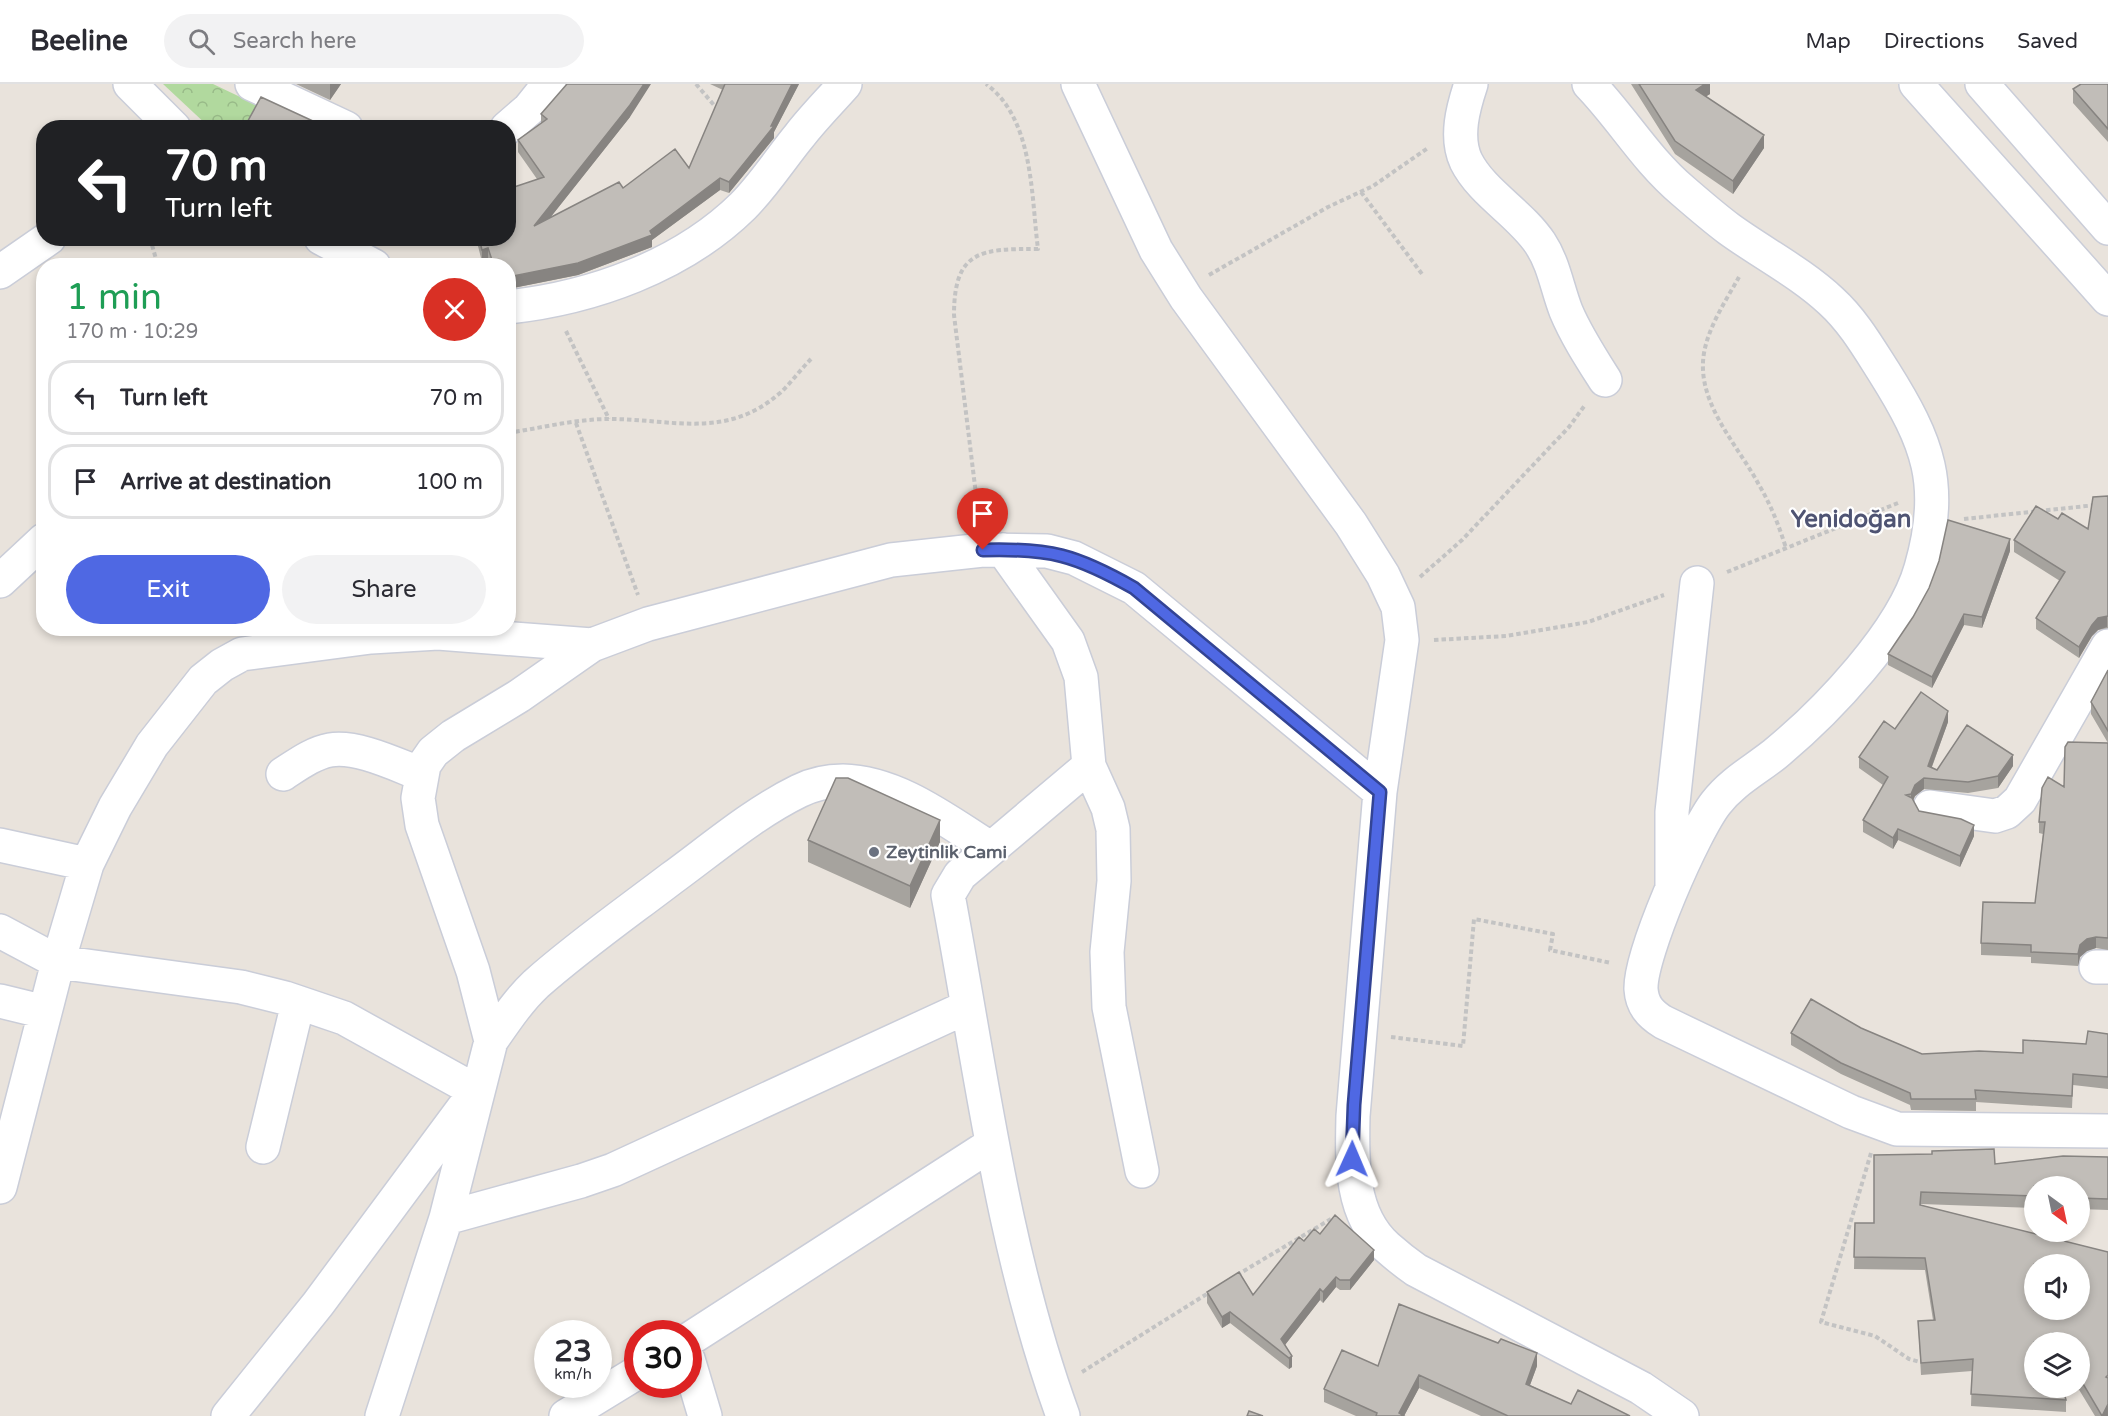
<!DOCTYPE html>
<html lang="en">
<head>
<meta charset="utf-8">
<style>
  :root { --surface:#fff; --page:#f2f2f3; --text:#2b2b33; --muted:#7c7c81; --line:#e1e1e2; --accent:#4f68e3 }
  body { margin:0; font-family:"Varela Round",sans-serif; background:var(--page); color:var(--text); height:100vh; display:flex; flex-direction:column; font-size:22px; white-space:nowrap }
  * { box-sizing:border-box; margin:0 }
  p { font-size:20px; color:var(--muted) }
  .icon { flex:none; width:33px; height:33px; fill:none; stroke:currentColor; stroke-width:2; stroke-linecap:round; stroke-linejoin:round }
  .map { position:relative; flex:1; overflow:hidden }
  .details { position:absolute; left:36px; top:174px; width:480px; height:378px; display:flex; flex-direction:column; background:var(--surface); border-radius:24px; box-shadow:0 3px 9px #0003 }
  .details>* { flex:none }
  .banner { position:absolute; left:36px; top:36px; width:480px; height:126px; border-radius:24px; box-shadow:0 3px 9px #0003; background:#202124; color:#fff; overflow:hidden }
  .needle { width:39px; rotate:147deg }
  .controls { position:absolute; left:2024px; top:1092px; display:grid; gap:12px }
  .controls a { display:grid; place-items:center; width:66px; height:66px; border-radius:50%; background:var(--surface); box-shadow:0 3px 9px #0003; font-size:30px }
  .speed { position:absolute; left:534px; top:1236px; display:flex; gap:12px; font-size:30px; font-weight:700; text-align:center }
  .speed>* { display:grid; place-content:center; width:78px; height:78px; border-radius:50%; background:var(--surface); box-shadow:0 3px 9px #0003; line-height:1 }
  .speed small { font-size:15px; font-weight:400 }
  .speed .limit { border:9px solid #d22; background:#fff; color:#111 }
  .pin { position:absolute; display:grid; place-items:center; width:51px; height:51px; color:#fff; margin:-62px -26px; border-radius:50% 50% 50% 0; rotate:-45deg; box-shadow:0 0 6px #0007 }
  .pin .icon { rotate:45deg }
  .me { position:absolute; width:66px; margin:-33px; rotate:1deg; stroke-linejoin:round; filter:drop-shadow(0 0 4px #0008) }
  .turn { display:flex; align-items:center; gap:21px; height:126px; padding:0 30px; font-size:27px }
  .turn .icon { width:78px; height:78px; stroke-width:2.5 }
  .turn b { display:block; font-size:42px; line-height:51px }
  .round { display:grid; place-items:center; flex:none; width:63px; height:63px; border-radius:32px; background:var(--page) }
  .summary { display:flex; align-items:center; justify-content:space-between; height:102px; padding:0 30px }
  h1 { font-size:36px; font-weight:600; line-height:45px; color:#1e9e55 }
  .primary-button { display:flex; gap:12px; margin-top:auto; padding:12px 30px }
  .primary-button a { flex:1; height:69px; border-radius:36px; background:var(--accent); color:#fff; font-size:24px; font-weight:600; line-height:69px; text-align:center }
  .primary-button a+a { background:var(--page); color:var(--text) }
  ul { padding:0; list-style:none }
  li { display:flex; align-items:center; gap:18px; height:75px; margin:0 12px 9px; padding:0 18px; border:3px solid var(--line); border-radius:24px }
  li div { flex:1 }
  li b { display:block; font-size:22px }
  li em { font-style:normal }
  header { display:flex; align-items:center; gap:36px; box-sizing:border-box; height:84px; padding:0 30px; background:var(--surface); border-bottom:2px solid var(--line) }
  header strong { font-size:28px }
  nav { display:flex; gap:33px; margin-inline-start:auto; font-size:21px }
  .search { width:420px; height:54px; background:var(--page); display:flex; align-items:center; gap:15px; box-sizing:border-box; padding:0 21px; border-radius:33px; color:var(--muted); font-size:22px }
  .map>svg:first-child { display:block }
  .forest { fill:url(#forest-crowns) }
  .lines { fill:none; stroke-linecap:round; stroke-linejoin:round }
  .minor-casing { stroke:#cacdd8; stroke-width:36 }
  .path { stroke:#c3c3c3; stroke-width:4; stroke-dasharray:4.5 3; stroke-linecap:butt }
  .minor { stroke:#fff; stroke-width:33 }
  .wall { fill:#a6a39e }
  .shaded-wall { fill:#878481 }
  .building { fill:#c1bdb8; stroke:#878481; stroke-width:1.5; fill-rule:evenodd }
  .route-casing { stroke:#334494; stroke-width:15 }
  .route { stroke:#4f68e3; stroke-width:10 }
  .worship-dot { fill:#6b7280; stroke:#fff; stroke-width:2 }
  .labels { text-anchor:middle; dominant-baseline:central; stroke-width:4.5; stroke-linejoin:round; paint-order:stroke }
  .worship-label { font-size:18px; font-weight:bold; fill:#5b616d; stroke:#fff; text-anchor:start }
  .district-label { font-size:24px; font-weight:bold; fill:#4f5473; stroke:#fff }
</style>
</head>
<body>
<header>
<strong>Beeline</strong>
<div class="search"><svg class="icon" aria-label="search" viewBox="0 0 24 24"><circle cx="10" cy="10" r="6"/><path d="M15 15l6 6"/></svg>Search here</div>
<nav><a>Map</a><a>Directions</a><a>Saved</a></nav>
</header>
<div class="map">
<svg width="2108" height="1332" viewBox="0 0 2108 1332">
  <defs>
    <pattern id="forest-crowns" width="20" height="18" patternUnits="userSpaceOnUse" patternTransform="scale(1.5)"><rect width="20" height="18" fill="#b1d99e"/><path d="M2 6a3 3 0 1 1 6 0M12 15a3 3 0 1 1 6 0" fill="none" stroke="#98ba88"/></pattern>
  </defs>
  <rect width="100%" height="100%" fill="#e9e3dc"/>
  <path class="forest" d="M163,0H213L261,23L250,43H209Z"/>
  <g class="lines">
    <g class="minor-casing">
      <path id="minor" d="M130,0L174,44
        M252,0L346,44
        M1078,0L1156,166L1186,214L1351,440L1383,491L1398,523L1402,556L1380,708L1353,1032C1352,1077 1350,1130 1387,1163C1396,1171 1406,1179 1416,1186L1641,1304L1682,1332
        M1471,0C1463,24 1455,53 1466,77C1482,109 1520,129 1540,159C1554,180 1557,204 1566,227C1576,251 1591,274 1605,296
        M1589,0C1622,34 1646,76 1683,107C1698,120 1713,133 1729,145C1762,169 1801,189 1831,217C1853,237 1868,263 1884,288C1928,358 1945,401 1921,484C1903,548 1826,628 1775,670C1755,686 1732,698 1716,719C1694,747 1640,870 1641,905C1642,921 1650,930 1663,938L1851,1028L1897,1045L2108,1047
        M1916,0L2108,215
        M1982,0L2108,144
        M507,44L529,25L549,0
        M321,154L374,182
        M0,188L49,154
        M508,223C592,214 682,182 743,122C764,101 781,74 800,51C814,33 830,17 845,0
        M1003,466L1068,557L1081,593L1089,682L1108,724L1113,745L1114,797L1107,868L1109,923L1142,1087
        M0,497L44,456
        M283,690C297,681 313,669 330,666C356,661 397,681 421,690
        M1930,723L1995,732L2007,728L2020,716L2108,562
        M0,761L87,780
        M1672,802V728L1697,499
        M0,847L58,878L241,903L285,914L344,934L476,1007L318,1220L228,1332
        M2096,883H2108
        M0,917L45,928
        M491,957C505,937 518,917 536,900C579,862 626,829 672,794C713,764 754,729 799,707C813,700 827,697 843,697C897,698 947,737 990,764
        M263,1063L298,919
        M0,1103L58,878L87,780L115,723L152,661L203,596L222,581L242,570L371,553L438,549L592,561
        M446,1134L581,1097L613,1086L967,923
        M688,1256L992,1060
        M688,1275L705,1332
        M382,1332L446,1134L491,957L473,887L422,741L418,714L424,681L433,668L453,652L519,612L592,561L648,540L891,476L983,466L1047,467L1074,474L1134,504L1380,708
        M566,1332L638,1288
        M1063,1332C1002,1164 981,986 948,811L960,791L1089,682"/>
    </g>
    <path class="path" d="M696,0L719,27
      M1361,108L1422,190
      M150,154L158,182
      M1209,191L1328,123L1373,102L1428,64
      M1739,193C1724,220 1701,253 1703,286C1705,328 1740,365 1759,401C1771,421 1779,442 1786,464
      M566,247L609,335
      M576,339L638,511
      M508,349C541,344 575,335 609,335C672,335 726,356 780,309C791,299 800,286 811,275
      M979,435L954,231C954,165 982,165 1038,165C1031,112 1034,35 986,0
      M1964,435L2096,421
      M1727,488L1898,419
      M1420,493L1462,456L1569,343L1585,321
      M1434,556L1506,552L1588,538L1664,511
      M1391,953L1463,962L1474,835L1553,850L1550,866L1611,879
      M1871,1069L1821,1238L1875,1252L1909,1275L1920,1278
      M1237,1191L1331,1135
      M1082,1288L1210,1208"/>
    <use href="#minor" class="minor"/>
  </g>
  <path class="wall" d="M296,0H341L330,16Z
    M710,0H799L774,48V54L729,109L720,106L652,156V163L578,191L508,205V182H490L488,176L482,178L477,158L400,159L388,154H508L537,95L518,68V56L541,39V30L630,33L550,134L623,104L689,84L723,6Z
    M1631,0H1710V10L1706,12L1764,64L1733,110L1675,70Z
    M2108,0V58L2073,19V5Z
    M2108,412V544L2098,546L2092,552L2079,574L2036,545V534L2060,497L2014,468V456L2058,435L2088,445Z
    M2010,467L1982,544L1964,541L1932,604L1888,581V570Z
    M2108,586V659L2091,630V618Z
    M1948,638L1932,683L1937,686L2013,682L1998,704L1968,709L1924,705L1915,712L1913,716L1919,727L1974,752L1960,783L1898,756L1893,765L1863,748V736L1883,701L1859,684V673L1895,645Z
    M2108,659V866L2096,864L2087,867L2080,873L2078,882L2031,879V873L1981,871V859L2035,819L2043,750L2039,749V738L2064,703Z
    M808,756L940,758L910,824L808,778Z
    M1861,944L1922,970L2023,969L2086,960L2108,950V1005L2073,1001L2072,1024L1976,1018V1027L1911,1026L1910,1021L1841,990L1791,961V949Z
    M1874,1071L1995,1080L2108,1073V1126L2079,1125V1102H2034V1124L1921,1120V1121L2108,1168V1332H2095L2078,1304H2079V1258H2034L2066,1316V1328L1971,1322L1972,1287L1921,1291L1918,1237L1933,1236L1925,1186L1854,1185L1855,1139H1874Z
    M1320,1150L1374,1176L1350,1206H1340L1336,1203L1323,1219L1320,1216L1285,1261L1292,1272V1283L1289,1285L1230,1239L1222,1244L1207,1219V1208L1253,1211Z
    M1378,1282H1537L1530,1301L1571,1320L1630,1332H1481L1419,1304L1404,1332H1356L1324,1318V1305Z"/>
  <path class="shaded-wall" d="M330,0H341L330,16Z
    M644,0H651L630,33L534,154V142Z
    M792,0H799L774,48V54L729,109V98L771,42Z
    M1705,0H1710V10L1696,19V6Z
    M1764,51V64L1733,110V97Z
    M720,94V106L652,156V163L578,191L508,205V193L650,147Z
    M488,164V176L482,178V166Z
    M2010,455V467L1982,544V533Z
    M1964,530V541L1932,604V593Z
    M2107,532V543L2098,546L2092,552L2079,574V563L2092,541L2098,534Z
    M1948,627V638L1928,693V682Z
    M2013,671V682L1998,704V692Z
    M1924,694V705L1915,712L1911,721V710L1915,701Z
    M940,736V758L910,824V802Z
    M1974,741V752L1960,783V772Z
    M1898,745V756L1893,765V754Z
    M2096,853V864L2087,867L2080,873L2078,882V870L2080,861L2087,855Z
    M1374,1166V1176L1350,1206V1196Z
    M1336,1193V1203L1323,1219V1208Z
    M1320,1205V1216L1281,1266V1255Z
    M1230,1228V1239L1222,1244V1233Z
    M2053,1249V1258H2048V1251Z
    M1537,1269V1282L1526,1312V1300Z
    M1292,1272V1283L1289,1285V1274Z
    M1419,1291V1304L1404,1332L1399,1329Z
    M2108,1320V1332H2102Z"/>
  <path class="building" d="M567,0H644L630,21L534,142L619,98L623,104L675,65L689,84L725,0H792L771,42H774L729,98L720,94L650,147L652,151L578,179L508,193V182H494L488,164L482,166L479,154H508V105L544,93L518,56L547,35L541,30Z
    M1639,0H1705L1696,6L1764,51L1733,97L1675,57Z
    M2081,0H2108V45L2073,5Z
    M261,13L328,44H244Z
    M2108,412V532L2098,534L2092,541L2079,563L2036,534L2065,488L2014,456L2036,422L2058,435L2062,429L2088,445L2093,413Z
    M1948,436L2010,455L1982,533L1964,530L1932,593L1888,570L1913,533L1929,504L1939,477Z
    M2108,586V647L2091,618Z
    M1921,608L1948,627L1928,682L1937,686L1967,641L2013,671L1998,692L1968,698L1924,694L1915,701L1911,710L1906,711L1912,714L1919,727L1961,735L1974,741L1960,772L1898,745L1893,754L1863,736L1888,693L1859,673L1884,637L1895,645Z
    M2068,658L2108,659V854L2096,853L2087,855L2080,861L2078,870L2031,868V861L1981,859L1983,818L2035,819L2045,738H2039L2042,704L2048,693L2064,703L2065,663Z
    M836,694H848L940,736L910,802L808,756Z
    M1811,915L1861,944L1922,970L1979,967L2023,969V956L2086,960L2088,947L2108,950V993L2073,990L2072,1012L1975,1006L1976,1015H1911L1910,1009L1841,979L1791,949Z
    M1994,1065L1995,1080L2063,1072L2108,1073V1115L2079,1114V1102H2034V1112L1921,1108L1920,1121L2108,1168V1291L2106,1293L2108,1294V1320L2102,1332L2079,1293V1258H2059L2053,1249L2048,1251L2050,1258H2034V1304H2063L2066,1316L1971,1310L1973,1275L1921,1279L1918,1237L1935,1236L1925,1174L1854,1173L1855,1139H1874V1071L1932,1070V1067ZM2034,1180H2079V1226H2034Z
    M1335,1131L1374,1166L1350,1196H1340L1336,1193L1323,1208L1320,1205L1281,1255L1292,1272L1289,1274L1230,1228L1222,1233L1207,1208L1239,1188L1253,1211L1299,1153L1304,1157L1314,1145L1320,1150Z
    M1399,1220L1498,1259L1501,1255L1537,1269L1526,1300L1571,1320L1578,1306L1630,1332H1508L1419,1291L1399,1329L1404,1332H1376L1377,1329L1324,1305L1342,1266L1378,1282Z
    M1249,1327L1263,1332H1247Z"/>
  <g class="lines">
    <g class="route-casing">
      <path id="route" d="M983,466C1050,464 1076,471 1134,504L1380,708L1354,1021L1352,1075"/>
    </g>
    <use href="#route" class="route"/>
  </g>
  <circle class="worship-dot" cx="874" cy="768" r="6"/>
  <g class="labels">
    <g class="worship-label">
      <text x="886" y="768">Zeytinlik Cami</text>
    </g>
    <g class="district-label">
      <text x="1851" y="435">Yenidoğan</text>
    </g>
  </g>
</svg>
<div class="controls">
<a><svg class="needle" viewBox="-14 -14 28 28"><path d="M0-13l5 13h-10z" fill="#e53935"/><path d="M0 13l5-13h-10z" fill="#7c7c81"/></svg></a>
<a><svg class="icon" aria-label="sound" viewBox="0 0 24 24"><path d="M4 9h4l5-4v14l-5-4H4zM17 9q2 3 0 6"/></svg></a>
<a><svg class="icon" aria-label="layers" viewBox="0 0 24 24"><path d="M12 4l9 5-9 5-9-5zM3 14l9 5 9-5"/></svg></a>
</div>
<div class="speed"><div>23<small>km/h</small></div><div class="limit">30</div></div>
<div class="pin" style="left:983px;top:466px;background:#d93025"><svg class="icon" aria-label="arrive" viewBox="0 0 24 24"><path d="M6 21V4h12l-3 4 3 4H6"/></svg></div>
<svg class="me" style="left:1352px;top:1075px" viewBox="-20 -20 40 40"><path d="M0-17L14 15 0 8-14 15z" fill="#4f68e3" stroke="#fff" stroke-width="4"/></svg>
<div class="banner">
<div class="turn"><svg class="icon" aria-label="left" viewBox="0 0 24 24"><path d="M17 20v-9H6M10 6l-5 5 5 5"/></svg><div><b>70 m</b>Turn left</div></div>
</div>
<section class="details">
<div class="summary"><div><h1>1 min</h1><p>170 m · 10:29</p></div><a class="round" style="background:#d93025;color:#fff"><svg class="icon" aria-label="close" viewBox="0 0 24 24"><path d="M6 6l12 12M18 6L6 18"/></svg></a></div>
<ul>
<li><svg class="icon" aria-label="left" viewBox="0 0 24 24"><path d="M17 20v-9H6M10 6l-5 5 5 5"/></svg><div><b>Turn left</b></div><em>70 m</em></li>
<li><svg class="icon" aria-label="arrive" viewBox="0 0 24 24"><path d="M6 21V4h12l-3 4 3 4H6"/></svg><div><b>Arrive at destination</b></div><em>100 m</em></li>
</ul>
<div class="primary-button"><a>Exit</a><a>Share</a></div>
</section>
</div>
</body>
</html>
